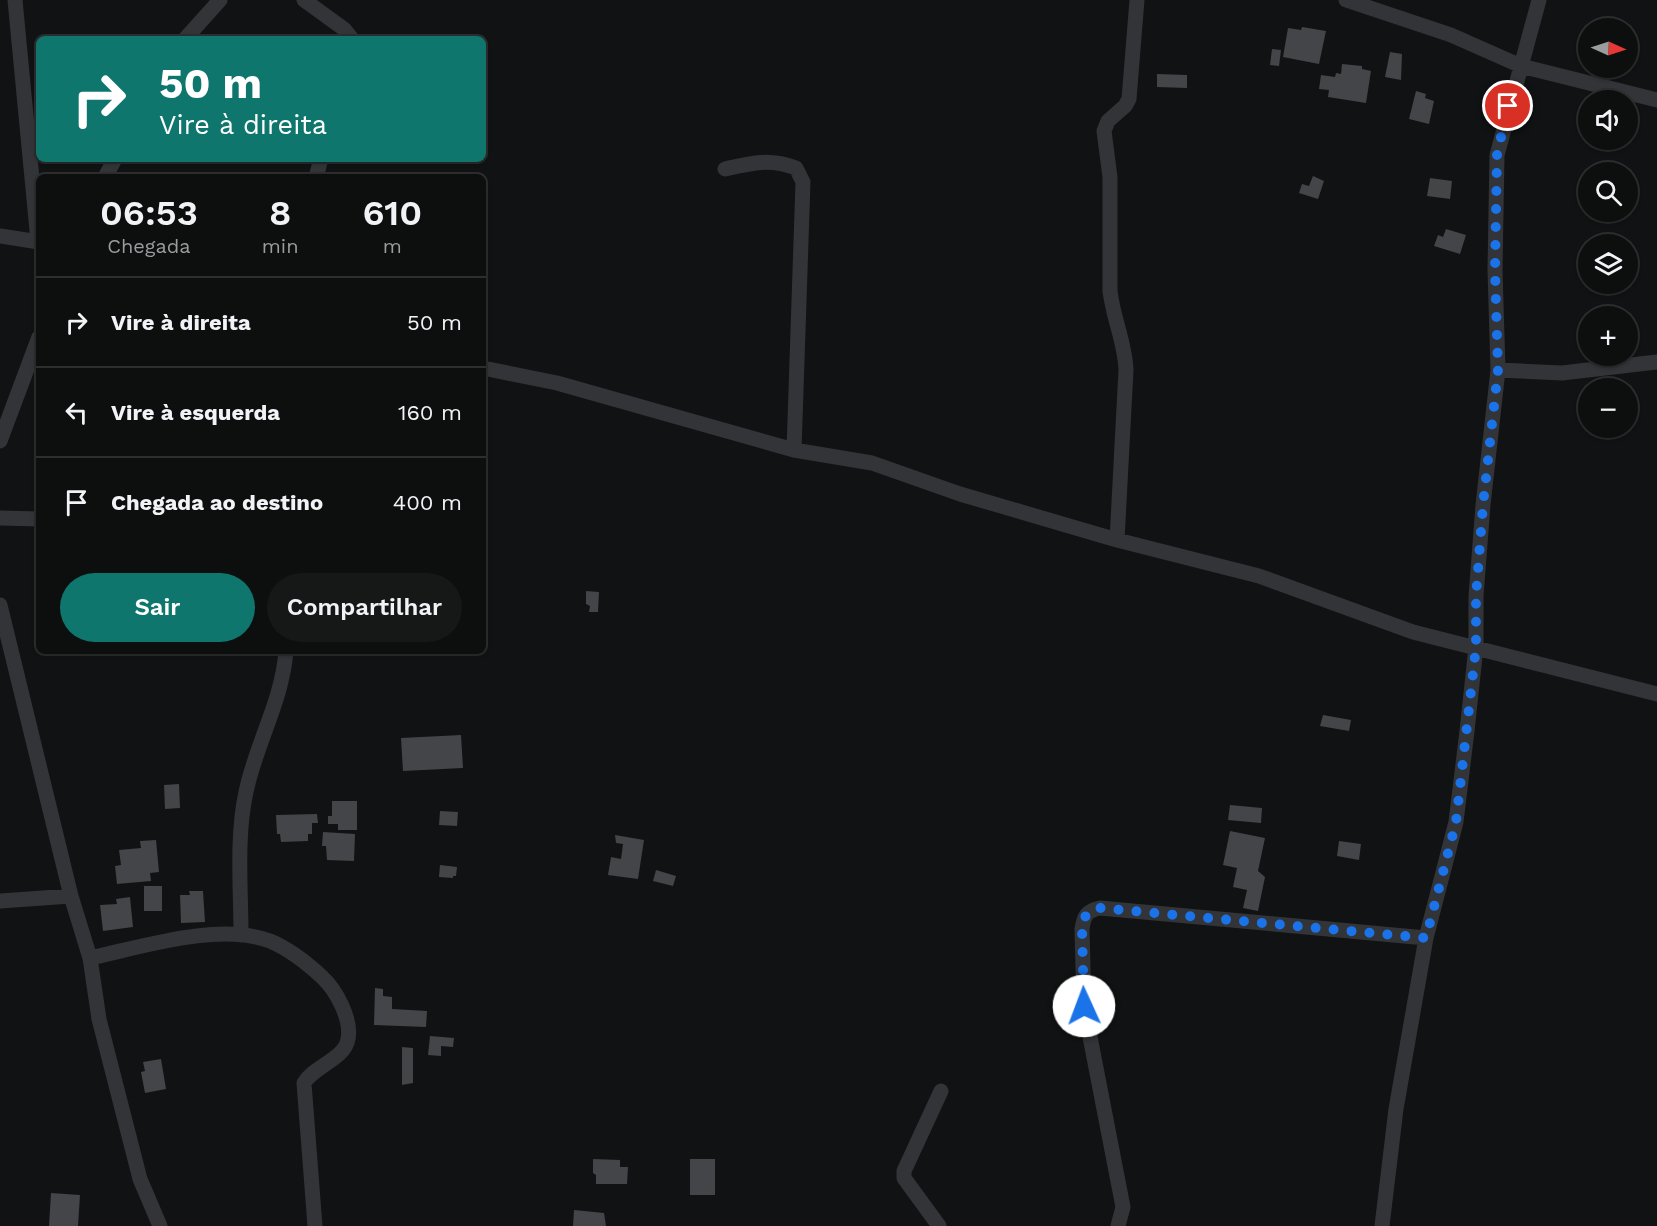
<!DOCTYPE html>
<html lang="pt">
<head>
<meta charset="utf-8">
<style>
  :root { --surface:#0d0e0e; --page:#161717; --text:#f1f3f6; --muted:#9a9c9e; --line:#2d2e2e; --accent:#0f766e }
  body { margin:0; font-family:"Work Sans",sans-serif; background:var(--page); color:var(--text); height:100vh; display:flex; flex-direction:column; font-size:22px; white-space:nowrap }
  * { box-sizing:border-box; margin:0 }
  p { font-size:20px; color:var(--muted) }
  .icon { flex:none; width:33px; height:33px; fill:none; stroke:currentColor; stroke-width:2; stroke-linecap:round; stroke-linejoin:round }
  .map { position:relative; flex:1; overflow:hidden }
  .sheet { position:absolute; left:36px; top:174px; width:450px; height:480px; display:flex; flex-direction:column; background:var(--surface); border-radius:9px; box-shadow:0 2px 4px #0004,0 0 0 2px var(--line) }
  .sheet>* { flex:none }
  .top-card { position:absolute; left:36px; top:36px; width:450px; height:126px; border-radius:9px; box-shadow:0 2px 4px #0004,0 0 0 2px var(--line); background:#0f766e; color:#fff; overflow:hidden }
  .needle { width:39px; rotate:93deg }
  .tools { position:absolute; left:1578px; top:18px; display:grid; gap:12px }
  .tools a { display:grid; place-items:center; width:60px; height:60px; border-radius:50%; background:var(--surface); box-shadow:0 2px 4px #0004,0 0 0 2px var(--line); font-size:30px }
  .pin { position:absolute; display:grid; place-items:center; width:51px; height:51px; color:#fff; margin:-26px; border:3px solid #fff; border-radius:50%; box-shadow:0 2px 6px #0007 }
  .me { position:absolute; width:66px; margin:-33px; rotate:358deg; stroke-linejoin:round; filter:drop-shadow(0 0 4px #0008) }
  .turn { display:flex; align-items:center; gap:21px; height:126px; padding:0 24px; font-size:27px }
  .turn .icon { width:78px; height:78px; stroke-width:2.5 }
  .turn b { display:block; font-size:42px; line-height:51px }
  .eta { display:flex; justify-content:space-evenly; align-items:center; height:102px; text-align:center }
  .eta b { font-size:36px; font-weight:600; line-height:42px }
  .action { display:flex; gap:12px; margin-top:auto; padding:12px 24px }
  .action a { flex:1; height:69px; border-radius:36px; background:var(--accent); color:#fff; font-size:24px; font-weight:600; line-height:69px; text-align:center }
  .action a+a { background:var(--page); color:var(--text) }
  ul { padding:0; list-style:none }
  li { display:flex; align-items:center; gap:18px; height:90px; padding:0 24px; border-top:2px solid var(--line) }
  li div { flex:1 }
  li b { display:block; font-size:22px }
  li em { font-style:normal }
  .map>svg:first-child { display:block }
  .building { fill:#434548 }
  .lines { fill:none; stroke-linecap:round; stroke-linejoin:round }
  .minor { stroke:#333438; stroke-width:15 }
  .route { stroke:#1a73e8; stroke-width:10; stroke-dasharray:0 18 }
</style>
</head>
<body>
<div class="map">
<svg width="1657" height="1226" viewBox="0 0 1657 1226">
  <rect width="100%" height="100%" fill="#111213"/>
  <path class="building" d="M1302,27L1326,31L1319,64L1283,57L1288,28L1301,30Z
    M1272,49L1281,50L1279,66L1270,65Z
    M1390,52L1402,54L1401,80L1385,77Z
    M1342,64L1362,66V69L1371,71L1366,103L1328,97L1329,90L1319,89L1321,75L1335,77L1336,73L1341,74Z
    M1157,74L1187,75V88L1157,87Z
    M1416,91L1426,94L1425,98L1434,101L1429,124L1409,119Z
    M1313,176L1324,181L1318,199L1299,193L1302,184L1309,186Z
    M1430,178L1452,181L1450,199L1427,196Z
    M1446,229L1466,235L1460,254L1434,246L1438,235L1443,237Z
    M586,591L599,592L598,612H589L590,606L586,604Z
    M1323,715L1351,720L1349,731L1320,726Z
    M461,735L463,768L403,771L401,738Z
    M179,784L180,808L165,809L164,785Z
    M332,801H357V830H338V824H328V816H332Z
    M1230,805L1262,808L1261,823L1228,820Z
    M440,811L458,812L457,826L439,825Z
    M317,814L318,823H312V834H308V841L281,842L280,834H277L276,815Z
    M1230,831L1265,838L1258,871L1265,877L1258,911L1243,908L1247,890L1233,887L1237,868L1223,865Z
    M323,832L355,834L354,861L327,860L326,846H322Z
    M615,835L644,840L638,879L608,875L611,857L621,859L623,844L616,843Z
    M156,840L159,872L150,873L151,881L117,884L115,866L121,865L119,850L141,848L140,841Z
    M1339,841L1361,844L1359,860L1337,856Z
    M440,865L457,867L456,876H453V878L439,877Z
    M656,870L676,876L673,886L653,881Z
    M144,886H162V911H144Z
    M189,891H203L205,922L181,923L180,895H190Z
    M130,897L133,927L103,931L100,905L117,904L116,899Z
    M375,988L383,989V996L392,997V1009L427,1011L426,1027L374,1025Z
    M430,1036L454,1038L453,1047L441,1046V1056L428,1055Z
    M402,1047L413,1048V1083L402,1085Z
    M161,1059L166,1089L145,1093L141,1072L145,1071L143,1062Z
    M593,1159L620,1160V1167H628L627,1184H596V1175L593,1173Z
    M690,1159H715V1195H690Z
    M51,1193L80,1195L78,1226H49Z
    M574,1210L604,1213L606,1226H573Z"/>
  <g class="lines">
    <path class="minor" d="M15,0L38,241
      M304,0L344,29L352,39
      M1346,0L1451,35L1521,66L1657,100
      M185,39L220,0
      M725,169C751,163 769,158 796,168L803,182L794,450
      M105,177L115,159
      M316,177L321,159
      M0,236L39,242
      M483,368L557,383L794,450L872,463L960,494L1117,540L1259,576L1413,632L1657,694
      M1498,370L1562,373L1657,362
      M0,441L39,337
      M0,518L39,519
      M1117,540L1126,370C1125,342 1113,318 1110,291V177L1104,131L1108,121L1125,106L1129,99L1137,0
      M0,605L71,896L90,958L99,1019L140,1179L160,1226
      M0,901L71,896
      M241,935C241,888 236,838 246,792C256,743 282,702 286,651
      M90,958C142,947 218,922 270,941C289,949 307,963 322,977C336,990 352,1019 348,1039C345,1059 314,1066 304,1083L315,1226
      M939,1226L904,1178V1171L941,1091
      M1118,1226L1123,1207L1084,1006L1082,929C1084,916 1086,911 1100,908L1426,938
      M1382,1226L1396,1109L1426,938L1456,822L1467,731L1476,647V596L1483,505L1498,370L1495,270L1497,155L1539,0"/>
  </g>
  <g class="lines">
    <path class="route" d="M1084,1006L1082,929C1084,916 1086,911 1100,908L1426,938L1456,822L1476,647V596L1483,505L1498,370L1495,270L1497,155L1508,106"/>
  </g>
</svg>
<div class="tools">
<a><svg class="needle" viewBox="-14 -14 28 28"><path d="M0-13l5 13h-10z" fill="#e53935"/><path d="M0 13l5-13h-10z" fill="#9a9c9e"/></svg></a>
<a><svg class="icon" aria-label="sound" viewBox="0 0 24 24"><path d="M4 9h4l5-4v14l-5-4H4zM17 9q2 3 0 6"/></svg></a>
<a><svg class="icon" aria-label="search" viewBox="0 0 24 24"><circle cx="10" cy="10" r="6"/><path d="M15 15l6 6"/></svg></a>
<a><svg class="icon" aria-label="layers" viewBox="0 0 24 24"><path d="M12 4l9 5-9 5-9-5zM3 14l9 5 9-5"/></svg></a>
<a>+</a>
<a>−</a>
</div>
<div class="pin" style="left:1508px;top:106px;background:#d93025"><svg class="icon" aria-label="arrive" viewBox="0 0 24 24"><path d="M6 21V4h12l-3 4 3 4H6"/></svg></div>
<svg class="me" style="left:1084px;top:1006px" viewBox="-20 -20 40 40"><circle r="19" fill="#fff"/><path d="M0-13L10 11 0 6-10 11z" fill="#1a73e8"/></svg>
<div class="top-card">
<div class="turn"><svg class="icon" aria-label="right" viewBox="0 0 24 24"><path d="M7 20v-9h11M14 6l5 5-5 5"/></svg><div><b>50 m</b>Vire à direita</div></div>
</div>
<section class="sheet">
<div class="eta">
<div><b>06:53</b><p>Chegada</p></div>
<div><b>8</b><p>min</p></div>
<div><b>610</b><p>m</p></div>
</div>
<ul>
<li><svg class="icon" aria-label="right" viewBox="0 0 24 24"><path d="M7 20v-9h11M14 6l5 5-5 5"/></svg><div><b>Vire à direita</b></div><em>50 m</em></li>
<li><svg class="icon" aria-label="left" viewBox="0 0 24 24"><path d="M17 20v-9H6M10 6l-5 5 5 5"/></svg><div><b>Vire à esquerda</b></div><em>160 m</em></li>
<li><svg class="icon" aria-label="arrive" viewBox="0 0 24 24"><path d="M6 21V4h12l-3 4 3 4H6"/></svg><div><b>Chegada ao destino</b></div><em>400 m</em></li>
</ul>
<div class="action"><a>Sair</a><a>Compartilhar</a></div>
</section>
</div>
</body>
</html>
